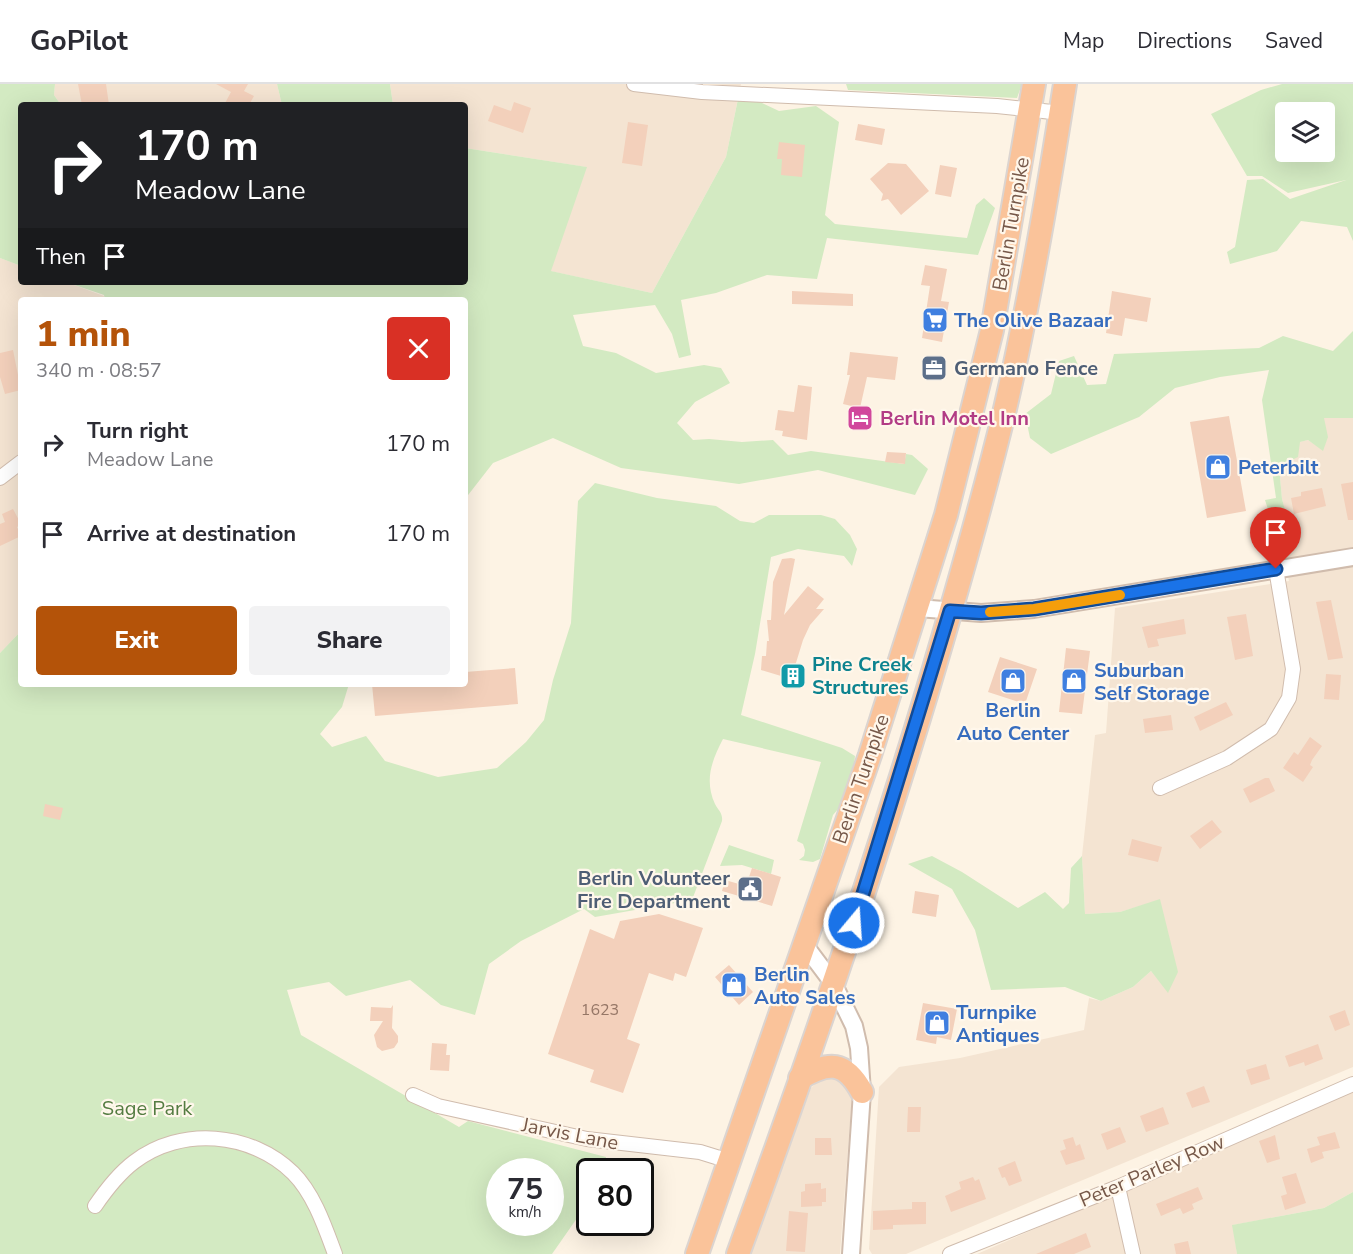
<!DOCTYPE html>
<html lang="en">
<head>
<meta charset="utf-8">
<style>
  :root { --surface:#fff; --page:#f2f2f3; --text:#2b2b33; --muted:#7c7c81; --line:#e1e1e2; --accent:#b45309 }
  body { margin:0; font-family:"Nunito Sans",sans-serif; background:var(--page); color:var(--text); height:100vh; display:flex; flex-direction:column; font-size:22px; white-space:nowrap }
  * { box-sizing:border-box; margin:0 }
  p { font-size:20px; color:var(--muted) }
  .icon { flex:none; width:33px; height:33px; fill:none; stroke:currentColor; stroke-width:2; stroke-linecap:round; stroke-linejoin:round }
  .map { position:relative; flex:1; overflow:hidden }
  .details { position:absolute; left:18px; top:213px; width:450px; height:390px; display:flex; flex-direction:column; background:var(--surface); border-radius:6px; box-shadow:0 6px 24px #0002 }
  .details>* { flex:none }
  .hud { position:absolute; left:18px; top:18px; width:450px; height:183px; border-radius:6px; box-shadow:0 6px 24px #0002; background:#202124; color:#fff; overflow:hidden }
  .controls { position:absolute; left:1275px; top:18px; display:grid; gap:12px }
  .controls a { display:grid; place-items:center; width:60px; height:60px; border-radius:6px; background:var(--surface); box-shadow:0 6px 24px #0002; font-size:30px }
  .speed { position:absolute; left:486px; top:1074px; display:flex; gap:12px; font-size:30px; font-weight:700; text-align:center }
  .speed>* { display:grid; place-content:center; width:78px; height:78px; border-radius:50%; background:var(--surface); box-shadow:0 6px 24px #0002; line-height:1 }
  .speed small { font-size:15px; font-weight:400 }
  .speed .limit { border:3px solid #111; border-radius:9px; background:#fff; color:#111 }
  .pin { position:absolute; display:grid; place-items:center; width:51px; height:51px; color:#fff; margin:-62px -26px; border-radius:50% 50% 50% 0; rotate:-45deg; box-shadow:0 0 6px #0007 }
  .pin .icon { rotate:45deg }
  .me { position:absolute; width:66px; margin:-33px; rotate:18deg; stroke-linejoin:round; filter:drop-shadow(0 0 4px #0008) }
  .turn { display:flex; align-items:center; gap:21px; height:126px; padding:0 18px; font-size:27px }
  .turn .icon { width:78px; height:78px; stroke-width:2.5 }
  .turn b { display:block; font-size:42px; line-height:51px }
  .then { display:flex; align-items:center; height:57px; padding:0 18px; background:#0003; gap:12px; font-size:22px }
  .round { display:grid; place-items:center; flex:none; width:63px; height:63px; border-radius:6px; background:var(--page) }
  .headline { display:flex; align-items:center; justify-content:space-between; height:102px; padding:0 18px }
  h1 { font-size:36px; font-weight:800; line-height:45px; color:var(--accent) }
  .cta { display:flex; gap:12px; margin-top:auto; padding:12px 18px }
  .cta a { flex:1; height:69px; border-radius:6px; background:var(--accent); color:#fff; font-size:24px; font-weight:800; line-height:69px; text-align:center }
  .cta a+a { background:var(--page); color:var(--text) }
  ul { padding:0; list-style:none }
  li { display:flex; align-items:center; gap:18px; height:90px; padding:0 18px }
  li div { flex:1 }
  li b { display:block; font-size:22px }
  li em { font-style:normal }
  header { display:flex; align-items:center; gap:36px; box-sizing:border-box; height:84px; padding:0 30px; background:var(--surface); border-bottom:2px solid var(--line) }
  header strong { font-size:28px }
  nav { display:flex; gap:33px; margin-inline-start:auto; font-size:21px }
  .map>svg:first-child { display:block }
  .residential { fill:#f4e4d2 }
  .green { fill:#d3eac2; fill-rule:evenodd }
  .building { fill:#f3d0bb }
  .lines { fill:none; stroke-linecap:round; stroke-linejoin:round }
  .minor-casing { stroke:#d0bcad; stroke-width:16 }
  .tertiary-casing { stroke:#d0bcad; stroke-width:20 }
  .trunk-casing { stroke:#dbd4d0; stroke-width:26 }
  .minor { stroke:#fff; stroke-width:14 }
  .tertiary { stroke:#fff; stroke-width:16 }
  .trunk { stroke:#fac39a; stroke-width:22 }
  .route-casing { stroke:#114b97; stroke-width:15 }
  .route { stroke:#1a73e8; stroke-width:10 }
  .slow { stroke:#f59e0b; stroke-width:10 }
  .labels { text-anchor:middle; dominant-baseline:central; stroke-width:4.5; stroke-linejoin:round; paint-order:stroke }
  .number-label { font-size:16px; fill:#957666 }
  .street-label { font-size:20px; fill:#765849; stroke:#fff7eb }
  .shop-label { font-size:20px; font-weight:bold; fill:#366cbe; stroke:#fff7eb; text-anchor:start }
  .service-label { font-size:20px; font-weight:bold; fill:#4e5e75; stroke:#fff7eb; text-anchor:start }
  .hotel-label { font-size:20px; font-weight:bold; fill:#b23c85; stroke:#fff7eb; text-anchor:start }
  .culture-label { font-size:20px; font-weight:bold; fill:#0d838f; stroke:#fff7eb; text-anchor:start }
  .park-label { font-size:20px; fill:#547c41; stroke:#fff7eb }
</style>
</head>
<body>
<header>
<strong>GoPilot</strong>
<nav><a>Map</a><a>Directions</a><a>Saved</a></nav>
</header>
<div class="map">
<svg width="1353" height="1170" viewBox="0 0 1353 1170">
  <rect width="100%" height="100%" fill="#fdf3e4"/>
  <path class="residential" d="M55,0H277L282,21H61L54,11Z
    M390,0H741L726,73L652,209L550,187L586,83L465,64V21H393Z
    M0,174L21,182V198H66L104,212L105,216H21V547L0,569Z
    M1324,334H1353V983L906,1170H872L869,1165L879,1003L899,983L960,974L1084,946L1089,914L1101,917L1133,903L1151,887L1169,908L1160,816L1120,828L1085,830L1082,772L1095,651L1106,649L1115,524L1289,497L1281,465L1294,461L1282,415L1279,382L1299,358L1308,356L1323,366Z
    M839,992L852,1011L840,1170H750L811,1004L821,993Z
    M1353,1007V1108L1324,1124L1233,1141L1237,1170H977Z"/>
  <path class="green" d="M0,0H55L54,11L61,21H21V182L0,174Z
    M277,0H390L393,21H282Z
    M846,0H1022L1017,14L848,6Z
    M1282,0H1353V157L1347,143L1301,137L1277,167L1230,180L1227,168L1235,163L1247,96L1263,95L1290,115L1346,96L1288,109L1262,92H1247L1211,30L1261,6ZM1286,28H1324V68H1286Z
    M738,15L760,18L779,27L816,22L839,38L825,131L835,140L967,154L976,121L984,114L995,124L978,171L827,154L817,195L767,191L716,209L681,216L691,271L679,274L672,250L655,221L573,231L583,262L616,269L656,289L704,281L721,284L730,299L695,318L677,339L693,356L709,355L742,358L773,356L788,371L811,367L904,380L906,370L912,371L928,385L915,411L818,386L739,400L621,384L553,354L493,379L465,415V216H105L104,211L66,198H465V64L587,83L551,187L652,209L726,73Z
    M1353,247V334H1324L1328,353L1323,367L1308,356L1300,358L1298,373L1279,382L1282,415L1295,461L1281,465L1265,416L1276,414L1262,316L1269,286L1220,293L1175,304L1139,333L1051,370L1030,354L1025,330L1051,310L1059,277L1074,272L1087,301L1106,300L1114,270L1259,264L1283,252L1333,267Z
    M595,399L657,414L716,422L740,437L754,439L769,431H821L835,435L850,451L857,465L852,482L844,472L798,465L771,473L755,570L741,631L842,664L855,672L854,682L839,724L833,731L820,775L813,778L799,776L804,772L805,766L803,760L797,757L821,678L723,655C712,676 704,696 715,720C718,726 723,729 722,737L692,816L595,833L584,825L521,857L489,880L475,931L441,921L410,896L346,912L329,898L287,906L301,951L459,1043L468,1037L606,1073L604,1087L590,1088L589,1117L552,1170H0V569L21,547V600H349L342,623L320,650L332,663L366,652L385,677L438,693L497,684L526,658L544,636L553,596L571,539L578,417ZM500,1088H550V1138H500Z
    M729,761L774,776L771,790L742,781L720,782Z
    M932,772L962,788L1018,824L1045,808L1063,825L1069,819L1071,784L1082,772L1085,830L1120,828L1160,815L1178,888L1168,909L1151,887L1133,903L1101,917L1065,903L991,906L975,846L952,805L908,780Z
    M1353,1108V1170H1237L1232,1141L1324,1124Z"/>
  <path class="building" d="M78,0H106L109,21H82Z
    M216,0H248L244,7L254,12L249,21H224L231,8Z
    M514,18L531,24L523,49L488,37L494,21L511,27Z
    M628,38L648,41L642,82L622,79Z
    M858,40L885,45L882,61L855,56Z
    M779,58L805,61L802,93L781,91L782,75H777Z
    M888,79L906,80L929,107L901,131L888,115L881,117L883,110L870,95Z
    M940,81L957,84L951,113L935,110Z
    M925,181L947,185L941,217L949,218L942,258L922,254L930,202L921,201Z
    M792,207L853,210V222L792,220Z
    M1112,207L1151,214L1147,238L1125,234L1122,252L1106,249Z
    M13,266L21,306L5,310L0,293V269Z
    M850,268L898,273L895,296L867,293L860,324L843,320L850,291H847Z
    M798,301L812,303L807,356L782,352L783,347L775,346L778,326L794,328Z
    M1229,332L1246,427L1207,434L1190,338Z
    M887,368L906,369L905,380L885,378Z
    M1353,398V436H1348L1341,400Z
    M1322,404L1326,422L1294,430L1291,414L1301,412V408Z
    M13,425L21,440L17,443L21,452L0,462V440L5,438L2,430Z
    M791,474L795,475L784,531L808,502L824,515L816,525H824L810,541L803,556L791,595L761,586L762,572H766L767,557H769L767,536H771L773,498L782,475Z
    M1331,516L1343,574L1328,576L1316,518Z
    M1246,530L1253,572L1235,576L1227,533Z
    M1184,535L1186,550L1157,555L1159,562L1148,564L1142,543Z
    M1066,564L1090,567L1082,630L1059,628Z
    M1000,573L1037,585L1025,620L988,608Z
    M515,584L518,620L375,632L372,600H465V588Z
    M1326,590L1341,591L1339,616L1324,615Z
    M1226,618L1233,631L1200,647L1194,633Z
    M1171,631L1173,646L1145,649L1143,635Z
    M1310,653L1322,662L1312,676L1310,681L1313,683L1303,698L1283,684L1294,668L1298,671Z
    M1265,694H1269L1275,707L1250,719L1243,705Z
    M45,720L63,724L60,736L43,732Z
    M1212,736L1222,748L1200,765L1190,752Z
    M1132,755L1162,763L1158,778L1128,771Z
    M752,784L781,793L772,822L722,807L725,796L746,802Z
    M915,807L939,811L936,833L912,829Z
    M659,830L703,844L686,893L675,889L673,897L649,889L627,955L640,960L623,1009L590,998L594,986L548,970L590,845L614,855L620,837Z
    M729,881L753,908L739,921L715,893Z
    M923,919L957,925L951,956L937,953L936,960L916,956Z
    M393,921L392,944L398,952V958L394,964L382,967L377,963L374,951L383,937H370L371,923L391,924Z
    M1345,926L1350,941L1335,947L1329,932Z
    M432,959L447,960L446,971H450L449,987L430,986Z
    M1318,960L1323,975L1305,982L1304,978L1289,983L1285,972Z
    M1266,980L1270,995L1251,1001L1246,986Z
    M1204,1002L1210,1018L1192,1024L1186,1009Z
    M908,1023H921L920,1048H907Z
    M1163,1023L1169,1040L1146,1048L1140,1032Z
    M1120,1043L1126,1058L1107,1066L1101,1050Z
    M1335,1048L1340,1064L1322,1068L1324,1074L1311,1079L1307,1065L1320,1061L1317,1053Z
    M1275,1051L1280,1075L1267,1079L1259,1057Z
    M1073,1053L1076,1062L1080,1060L1085,1075L1066,1081L1060,1067L1066,1065L1063,1056Z
    M815,1054H831L832,1071H815Z
    M1015,1077L1022,1097L1009,1102L1005,1093L1002,1094L998,1084Z
    M1296,1089L1306,1119L1285,1126L1281,1112L1287,1110L1282,1093Z
    M973,1093L975,1097L979,1095L986,1115L951,1128L945,1112L961,1105L959,1098Z
    M821,1099V1105L826,1104V1118H822V1122L801,1123V1108L805,1107V1100Z
    M1198,1103L1203,1115L1192,1120L1194,1125L1183,1130L1180,1124L1161,1132L1156,1120Z
    M912,1118H926V1140L893,1141V1145L873,1146V1127L912,1125Z
    M789,1127L808,1129L805,1168L786,1167Z
    M1086,1149L1091,1163L1074,1170H1036Z
    M1188,1157L1191,1170H1176L1174,1160Z"/>
  <g class="lines">
    <g class="minor-casing">
      <path id="minor" d="M634,0L702,8L997,22L1061,29
        M0,394L21,378
        M1160,704L1227,674L1271,645L1289,614L1293,585L1276,485
        M413,1011L438,1022L587,1055L700,1068L729,1077
        M1118,1103L1133,1170
        M95,1122C106,1106 118,1090 134,1078C181,1042 251,1048 293,1089C314,1110 325,1143 335,1170
        M950,1170L1118,1103L1353,1000"/>
    </g>
    <g class="tertiary-casing">
      <path id="tertiary" d="M918,524L981,529L1034,525L1353,473
        M803,859L833,899L854,942L859,964L862,1008L851,1170"/>
    </g>
    <g class="trunk-casing">
      <path id="trunk" d="M800,994C829,977 845,977 862,1008
        M697,1170L870,671L946,431L992,246L1034,0
        M738,1170C806,984 870,797 927,608C955,514 982,420 1005,325C1030,217 1048,109 1065,0"/>
    </g>
    <use href="#minor" class="minor"/>
    <use href="#tertiary" class="tertiary"/>
    <use href="#trunk" class="trunk"/>
  </g>
  <g class="lines">
    <g class="route-casing">
      <path id="route" d="M854,839L950,527L981,529L1034,525L1276,485"/>
    </g>
    <use href="#route" class="route"/>
    <path class="slow" d="M990,528L1034,525L1120,511"/>
  </g>
  <defs>
    <g id="supermarket-square" transform="scale(1.35)"><rect x="-9" y="-9" width="18" height="18" rx="4" fill="#3f7fe0" stroke="#fff7eb"/><path d="M-6-5.5h2.5l.6 2H6L4.5 2H-2.5L-4.4-4H-6ZM-1.5 3.2a1.3 1.3 0 1 0 .1 0ZM3 3.2a1.3 1.3 0 1 0 .1 0Z" fill="#fff"/></g>
    <g id="office-square" transform="scale(1.35)"><rect x="-9" y="-9" width="18" height="18" rx="4" fill="#5c6f8a" stroke="#fff7eb"/><path d="M-6-3h4V-5.5h4V-3h4V5H-6ZM-1-4.5V-3h2v-1.5ZM-6 0V1H6V0Z" fill="#fff"/></g>
    <g id="hotel-square" transform="scale(1.35)"><rect x="-9" y="-9" width="18" height="18" rx="4" fill="#d1479c" stroke="#fff7eb"/><path d="M-6-4.5h1.5V1H6V5H4.5V3h-9V5H-6ZM-4 0a1.8 1.8 0 1 1 3.6 0ZM.5 0V-2.5h3Q6-2.5 6 0Z" fill="#fff"/></g>
    <g id="shop-square" transform="scale(1.35)"><rect x="-9" y="-9" width="18" height="18" rx="4" fill="#3f7fe0" stroke="#fff7eb"/><path d="M-5-2.5h2.3a2.7 3.5 0 0 1 5.4 0H5L5.5 6h-11ZM-1.5-2.5h3a1.5 2.3 0 0 0-3 0Z" fill="#fff"/></g>
    <g id="building-square" transform="scale(1.35)"><rect x="-9" y="-9" width="18" height="18" rx="4" fill="#0f9aa8" stroke="#fff7eb"/><path d="M-4-6H4V6H1V3H-1V6H-4ZM-2.5-4.3h1.7v1.8h-1.7ZM.8-4.3h1.7v1.8H.8ZM-2.5-1h1.7V.8h-1.7ZM.8-1h1.7V.8H.8Z" fill="#fff"/></g>
    <g id="civic-square" transform="scale(1.35)"><rect x="-9" y="-9" width="18" height="18" rx="4" fill="#5c6f8a" stroke="#fff7eb"/><path d="M-.6-6.5H3V-4.5H.6V-3L4-1V1h2V6H-6V1h2V-1L-.6-3ZM-1.2 2.5V6h2.4V2.5Z" fill="#fff"/></g>
  </defs>
  <g fill-rule="evenodd">
    <use href="#supermarket-square" x="935" y="236"/>
    <use href="#office-square" x="934" y="284"/>
    <use href="#hotel-square" x="860" y="334"/>
    <use href="#shop-square" x="1218" y="383"/>
    <use href="#building-square" x="793" y="592"/>
    <use href="#shop-square" x="1013" y="597"/>
    <use href="#shop-square" x="1074" y="597"/>
    <use href="#civic-square" x="750" y="805"/>
    <use href="#shop-square" x="734" y="901"/>
    <use href="#shop-square" x="937" y="939"/>
  </g>
  <g class="labels">
    <g class="number-label">
      <text x="600" y="926">1623</text>
    </g>
    <g class="street-label">
      <text transform="translate(1011 140) rotate(-80)">Berlin Turnpike</text>
      <text transform="translate(861 695) rotate(-71)">Berlin Turnpike</text>
      <text transform="translate(570 1050) rotate(11)">Jarvis Lane</text>
      <text transform="translate(1152 1087) rotate(-23)">Peter Parley Row</text>
    </g>
    <g class="shop-label">
      <text x="954" y="236">The Olive Bazaar</text>
      <text x="1238" y="383">Peterbilt</text>
      <text x="1094" y="586">Suburban<tspan x="1094" dy="23">Self Storage</tspan></text>
      <text x="1013" y="626" text-anchor="middle">Berlin<tspan x="1013" dy="23">Auto Center</tspan></text>
      <text x="754" y="890">Berlin<tspan x="754" dy="23">Auto Sales</tspan></text>
      <text x="956" y="928">Turnpike<tspan x="956" dy="23">Antiques</tspan></text>
    </g>
    <g class="service-label">
      <text x="954" y="284">Germano Fence</text>
      <text x="730" y="794" text-anchor="end">Berlin Volunteer<tspan x="730" dy="23">Fire Department</tspan></text>
    </g>
    <g class="hotel-label">
      <text x="880" y="334">Berlin Motel Inn</text>
    </g>
    <g class="culture-label">
      <text x="812" y="580">Pine Creek<tspan x="812" dy="23">Structures</tspan></text>
    </g>
    <g class="park-label">
      <text x="147" y="1024">Sage Park</text>
    </g>
  </g>
</svg>
<div class="controls">
<a><svg class="icon" aria-label="layers" viewBox="0 0 24 24"><path d="M12 4l9 5-9 5-9-5zM3 14l9 5 9-5"/></svg></a>
</div>
<div class="speed"><div>75<small>km/h</small></div><div class="limit">80</div></div>
<div class="pin" style="left:1276px;top:485px;background:#d93025"><svg class="icon" aria-label="arrive" viewBox="0 0 24 24"><path d="M6 21V4h12l-3 4 3 4H6"/></svg></div>
<svg class="me" style="left:854px;top:839px" viewBox="-20 -20 40 40"><circle r="17" fill="#1a73e8" stroke="#fff" stroke-width="3"/><path d="M0-11L8 9 0 5-8 9z" fill="#fff"/></svg>
<div class="hud">
<div class="turn"><svg class="icon" aria-label="right" viewBox="0 0 24 24"><path d="M7 20v-9h11M14 6l5 5-5 5"/></svg><div><b>170 m</b>Meadow Lane</div></div>
<div class="then">Then<svg class="icon" aria-label="arrive" viewBox="0 0 24 24"><path d="M6 21V4h12l-3 4 3 4H6"/></svg></div>
</div>
<section class="details">
<div class="headline"><div><h1>1 min</h1><p>340 m · 08:57</p></div><a class="round" style="background:#d93025;color:#fff"><svg class="icon" aria-label="close" viewBox="0 0 24 24"><path d="M6 6l12 12M18 6L6 18"/></svg></a></div>
<ul>
<li><svg class="icon" aria-label="right" viewBox="0 0 24 24"><path d="M7 20v-9h11M14 6l5 5-5 5"/></svg><div><b>Turn right</b><p>Meadow Lane</p></div><em>170 m</em></li>
<li><svg class="icon" aria-label="arrive" viewBox="0 0 24 24"><path d="M6 21V4h12l-3 4 3 4H6"/></svg><div><b>Arrive at destination</b></div><em>170 m</em></li>
</ul>
<div class="cta"><a>Exit</a><a>Share</a></div>
</section>
</div>
</body>
</html>
